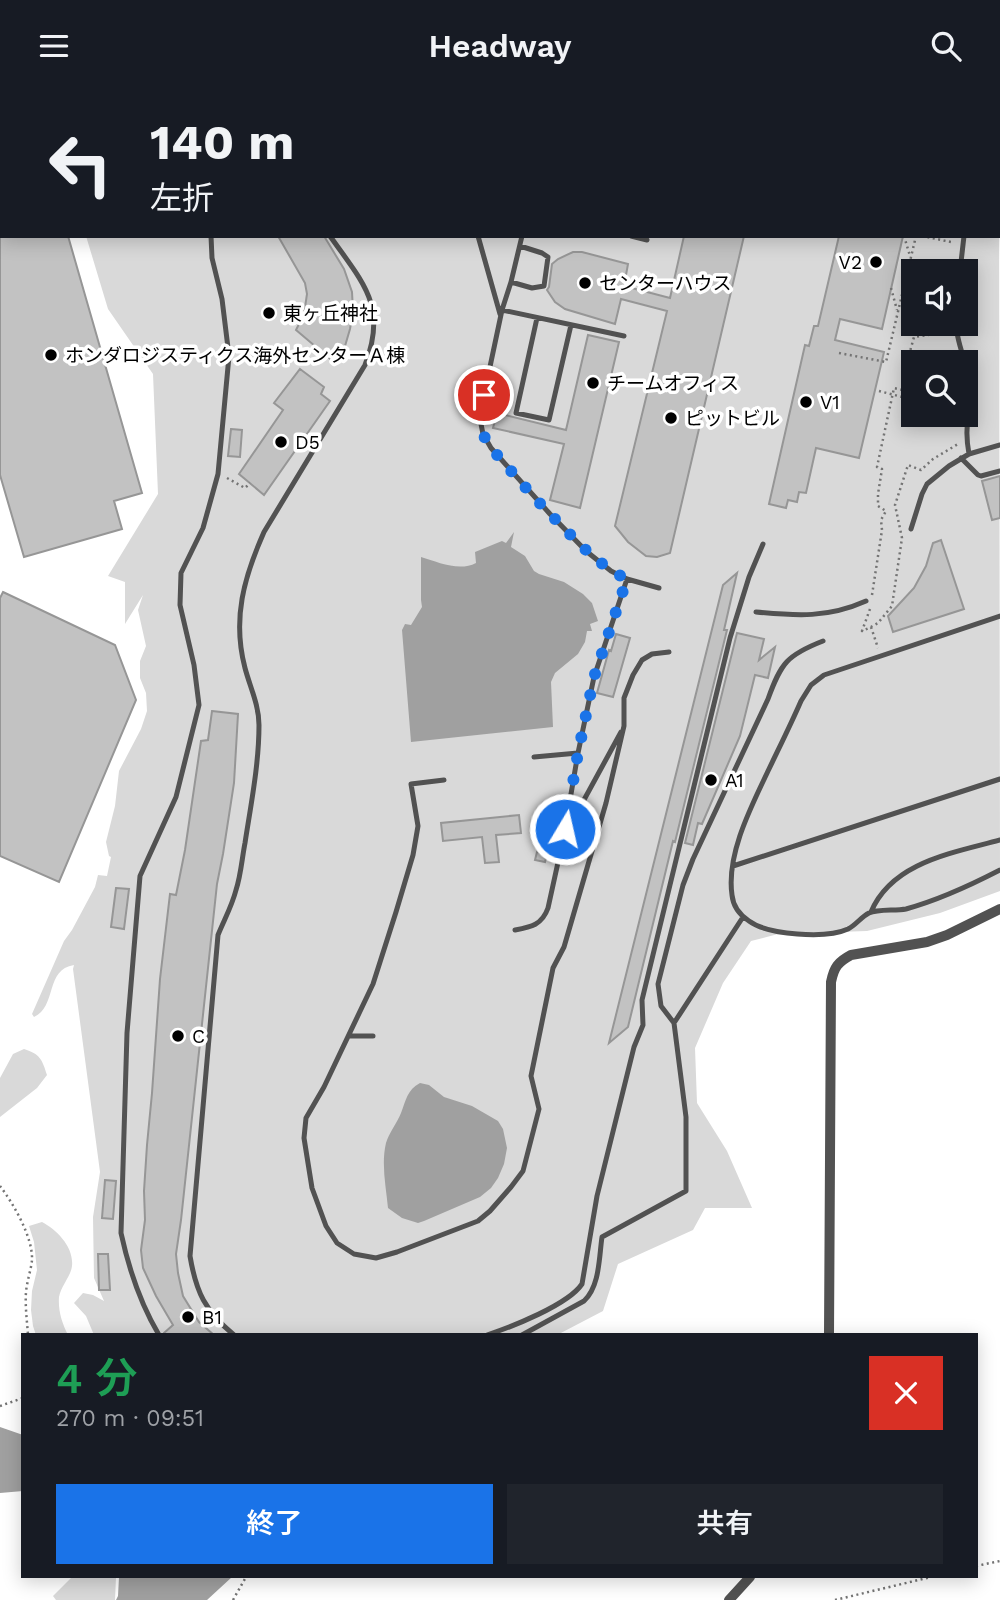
<!DOCTYPE html>
<html lang="ja">
<head>
<meta charset="utf-8">
<style>
  :root { --surface:#171b24; --page:#20242c; --text:#f1f3f6; --muted:#9ea1a6; --accent:#1a73e8 }
  body { margin:0; font-family:"Work Sans","Noto Sans JP",sans-serif; background:var(--page); color:var(--text); height:100vh; display:flex; flex-direction:column; font-size:26px; white-space:nowrap }
  * { box-sizing:border-box; margin:0 }
  p { font-size:23px; color:var(--muted) }
  .icon { flex:none; width:38px; height:38px; fill:none; stroke:currentColor; stroke-width:2; stroke-linecap:round; stroke-linejoin:round }
  .map { position:relative; flex:1; overflow:hidden }
  .details { position:absolute; left:21px; top:1242px; width:957px; height:245px; display:flex; flex-direction:column; background:var(--surface); border-radius:0px; box-shadow:0 4px 18px #0003 }
  .details>* { flex:none }
  .banner { position:absolute; left:0px; top:0px; width:1001px; height:147px; box-shadow:0 4px 18px #0003; background:#171b24; color:var(--text); overflow:hidden }
  .fabs { position:absolute; left:901px; top:168px; display:grid; gap:14px }
  .fabs a { display:grid; place-items:center; width:77px; height:77px; border-radius:0px; background:var(--surface); box-shadow:0 4px 18px #0003; font-size:35px }
  .pin { position:absolute; display:grid; place-items:center; width:60px; height:60px; color:#fff; margin:-30px; border:4px solid #fff; border-radius:50%; box-shadow:0 2px 7px #0007 }
  .me { position:absolute; width:77px; margin:-38px; rotate:9deg; stroke-linejoin:round; filter:drop-shadow(0 0 5px #0008) }
  .turn { display:flex; align-items:center; gap:24px; height:147px; padding:0 35px; font-size:32px }
  .turn .icon { width:91px; height:91px; stroke-width:2.5 }
  .turn b { display:block; font-size:49px; line-height:60px }
  .round { display:grid; place-items:center; flex:none; width:74px; height:74px; border-radius:0px; background:var(--page) }
  .headline { display:flex; align-items:center; justify-content:space-between; height:119px; padding:0 35px }
  h1 { font-size:42px; font-weight:600; line-height:52px; color:#1e9e55 }
  .cta { display:flex; gap:14px; margin-top:auto; padding:14px 35px }
  .cta a { flex:1; height:80px; border-radius:0px; background:var(--accent); color:#fff; font-size:28px; font-weight:600; line-height:80px; text-align:center }
  .cta a+a { background:var(--page); color:var(--text) }
  header { display:flex; justify-content:space-between; align-items:center; height:91px; padding:0 35px; background:var(--surface); font-size:32px; font-weight:600 }
  .map>svg:first-child { display:block }
  .green { fill:#d9d9d9; fill-rule:evenodd }
  .water { fill:#a0a0a0 }
  .building { fill:#c2c2c2; stroke:#969696; stroke-width:2 }
  .lines { fill:none; stroke-linecap:round; stroke-linejoin:round }
  .path { stroke:#747474; stroke-width:2.5; stroke-dasharray:2 3.5; stroke-linecap:butt }
  .lane { stroke:#525252; stroke-width:5 }
  .street { stroke:#525252; stroke-width:10 }
  .route { stroke:#1a73e8; stroke-width:12; stroke-dasharray:0 21.6 }
  .poi-dot { fill:#000; stroke:#fff; stroke-width:2.5 }
  .labels { text-anchor:middle; dominant-baseline:central; stroke-width:7; stroke-linejoin:round; paint-order:stroke }
  .poi-label { font-size:19px; fill:#000; stroke:#fff; text-anchor:start }
</style>
</head>
<body>
<header><svg class="icon" aria-label="menu" viewBox="0 0 24 24"><path d="M4 6h16M4 12h16M4 18h16"/></svg>Headway<svg class="icon" aria-label="search" viewBox="0 0 24 24"><circle cx="10" cy="10" r="6"/><path d="M15 15l6 6"/></svg></header>
<div class="map">
<svg width="1000" height="1509" viewBox="0 0 1000 1509">
  <rect width="100%" height="100%" fill="#fff"/>
  <path class="green" d="M76,0H1000V41L999,2H75Z
    M999,46L1000,800L940,822L867,840L778,843L751,850L723,892L695,957L697,1012L727,1060L752,1117H705L693,1139L618,1173L603,1220L557,1244H94L86,1225L74,1212L83,1202L93,1204L104,1210L94,1187L93,1126L100,1081L73,878L74,874C45,878 57,916 34,926L32,923L64,850L72,839L95,796L98,784L107,785L111,766L109,765L106,751L115,715L119,680L141,638L147,620L146,602L140,587V570L146,555L138,519L143,504L125,533V491L108,485L158,403L153,283L108,218L86,145H999ZM914,180H966V233H914ZM914,271H966V324H914Z
    M24,958C40,963 42,968 47,984L37,997L0,1026V987L13,963Z
    M42,1131C57,1139 74,1156 72,1175C71,1185 61,1195 59,1206C58,1220 62,1232 68,1244H36L33,1235L31,1219L32,1200L37,1179L34,1151L29,1135Z
    M72,1486H116L115,1509H56L53,1505Z"/>
  <path class="water" d="M514,441L511,456L525,465L534,480L539,483L564,491L583,503L592,512L598,530L590,533L592,540H587L585,551L578,563L555,582L551,591L553,636L411,651L402,539L405,533L411,534L422,516L421,509V466C438,471 459,481 476,472L475,461L502,450L506,452Z
    M420,992L429,994L444,1006L472,1015L498,1030L503,1038L507,1057L504,1073L498,1087L491,1097L480,1106L424,1130L418,1132L402,1127L388,1117C386,1096 381,1073 386,1052C389,1042 397,1032 401,1022C406,1009 407,999 420,992Z
    M0,1336L23,1344V1400L0,1402Z
    M119,1486H232L207,1509H116L118,1505Z"/>
  <path class="building" d="M0,145H68L142,402L114,410L122,438L24,466L0,384Z
    M278,145H324L344,178L352,201L353,220L350,238L345,255L335,272L296,239L304,223L307,203L305,192Z
    M684,145H744L670,462L657,466L646,465L628,451L615,435L667,220L621,208L615,233L565,218L555,211L547,199L549,196L552,173L558,168L573,161H582L628,173L624,195L670,207Z
    M839,145H903L882,238L840,228L835,249L884,261L859,367L816,357L806,402L799,401L797,411L788,409L786,417L769,413L805,254L809,255L814,235H818Z
    M588,244L619,251L580,417L550,409L564,353L493,337L497,322L566,339Z
    M300,278L324,296L321,303L330,310L264,404L239,383L283,319L274,312Z
    M231,338L242,339L240,366L228,365Z
    M1000,385V427L992,429L982,390Z
    M941,449L964,518L893,541L888,525L914,497L926,475L933,452Z
    M737,482L724,539H727L675,751L673,750L628,936L609,952L723,494Z
    M3,501L115,554L136,609L59,791L0,765V507Z
    M737,542L764,548L759,569L775,556L768,587L755,584L740,645L702,733L698,732L693,754L685,752Z
    M616,543L630,547L613,606L597,602L609,559L611,560Z
    M212,620L238,623L234,692L223,763L217,793L181,1129L176,1163L178,1182L183,1205L199,1231L214,1244H164V1242L173,1234L156,1205L143,1177L141,1159L145,1129L144,1100L147,1054L152,1002L160,888L170,803L176,804L185,759L201,650L208,649Z
    M519,724L521,742L496,744L499,771L485,772L482,746L443,750L441,732Z
    M542,741L552,743L545,771L535,769Z
    M116,797L129,798L124,838L111,836Z
    M105,1089L116,1090L113,1128L102,1127Z
    M98,1163H108L110,1199H99Z"/>
  <g class="lines">
    <path class="path" d="M942,0V2
      M951,2L952,0
      M904,145L910,165
      M922,145L951,151
      M891,197L897,219
      M839,262L886,271L916,145
      M879,300L914,309
      M227,387L245,397L250,392
      M872,504L882,439L881,429L886,420L878,415V403L882,378L877,376L894,297L907,300L913,279L909,264L914,246L947,241
      M870,518L862,540L871,536L878,532L892,515L902,447L895,414L908,374L921,379L933,368L958,353
      M871,536L878,557
      M0,1095C13,1112 33,1146 32,1169C31,1179 27,1190 26,1201C25,1215 27,1230 28,1244
      M0,1315L23,1307
      M976,1475L1000,1470
      M233,1509L246,1486
      M835,1509L931,1486"/>
    <path class="lane" d="M257,0V2
      M382,0V2
      M785,0L791,2
      M219,2V0
      M556,2L557,0
      M978,2V0
      M478,145L500,223
      M522,145L511,191L502,219L484,304L480,328L483,343L491,357L550,423L586,460L611,480L627,488L659,497
      M631,145L647,149
      M960,180L964,145
      M511,191L532,197L544,195L548,166L542,162L520,155
      M502,219L624,245
      M537,227L516,322L549,329L571,234
      M956,233C957,257 970,278 974,303C975,312 969,320 968,329C966,340 967,352 969,363
      M961,367L978,384L981,385L1000,380
      M911,438L922,403L927,393L949,375L969,363L1000,354
      M756,521C797,525 828,527 866,510
      M1000,525L824,584L811,594L801,610C791,633 780,655 769,678C752,714 726,763 732,804C733,815 740,824 749,830C768,844 826,848 848,838C856,834 861,826 869,822C878,818 895,820 906,818C939,809 971,794 1000,779
      M534,666L578,662
      M444,689L411,693L418,735L413,764L396,821L373,893L324,996L306,1027L304,1047L312,1097L326,1135L337,1152L354,1163L376,1167L397,1161L478,1130L490,1120L511,1096L523,1080L539,1018L531,985L553,877L564,856L606,712L624,635V607L633,584L642,569L652,563L669,561
      M567,740L621,641
      M733,775L1000,688
      M871,821C892,771 953,762 1000,749
      M515,839C531,836 542,834 548,817L564,744L578,662L594,586L627,488
      M674,932L743,826
      M349,945H373
      M159,1244C140,1212 129,1179 121,1142L127,942L140,785L176,706L199,614L194,574L180,514L181,482L203,437L218,383L229,265L222,208L212,167L211,145
      M234,1244C205,1220 196,1201 190,1165L218,844C224,829 232,815 236,799C241,784 242,767 245,752C251,713 259,673 259,634C259,614 250,596 245,577C232,528 244,486 264,441L365,274C388,215 363,192 330,145
      M487,1244C511,1236 568,1214 582,1193L597,1105L634,956L643,934L642,909L730,547L749,486L763,453
      M522,1244L584,1210C600,1195 599,1166 602,1146L686,1100V1026L674,932L661,915L658,893L683,794L693,768L768,608C781,572 787,564 823,550"/>
    <path class="street" d="M829,1244L831,891C834,876 838,871 851,864L927,851L947,844L1000,818
      M729,1509L750,1486"/>
  </g>
  <g class="lines">
    <path class="route" d="M484,304C480,326 477,337 491,357C515,384 538,412 564,437C583,457 602,476 627,488L594,586L578,662L565,738"/>
  </g>
  <g class="poi-dot">
    <circle cx="876" cy="171" r="7"/>
    <circle cx="585" cy="192" r="7"/>
    <circle cx="269" cy="222" r="7"/>
    <circle cx="51" cy="264" r="7"/>
    <circle cx="593" cy="292" r="7"/>
    <circle cx="806" cy="311" r="7"/>
    <circle cx="671" cy="327" r="7"/>
    <circle cx="281" cy="351" r="7"/>
    <circle cx="711" cy="689" r="7"/>
    <circle cx="178" cy="945" r="7"/>
    <circle cx="188" cy="1226" r="7"/>
  </g>
  <g class="labels">
    <g class="poi-label">
      <text x="862" y="171" text-anchor="end">V2</text>
      <text x="599" y="192">センターハウス</text>
      <text x="283" y="222">東ヶ丘神社</text>
      <text x="65" y="264">ホンダロジスティクス海外センターＡ棟</text>
      <text x="607" y="292">チームオフィス</text>
      <text x="820" y="311">V1</text>
      <text x="685" y="327">ピットビル</text>
      <text x="295" y="351">D5</text>
      <text x="725" y="689">A1</text>
      <text x="192" y="945">C</text>
      <text x="202" y="1226">B1</text>
    </g>
  </g>
</svg>
<div class="fabs">
<a><svg class="icon" aria-label="sound" viewBox="0 0 24 24"><path d="M4 9h4l5-4v14l-5-4H4zM17 9q2 3 0 6"/></svg></a>
<a><svg class="icon" aria-label="search" viewBox="0 0 24 24"><circle cx="10" cy="10" r="6"/><path d="M15 15l6 6"/></svg></a>
</div>
<div class="pin" style="left:484px;top:304px;background:#d93025"><svg class="icon" aria-label="arrive" viewBox="0 0 24 24"><path d="M6 21V4h12l-3 4 3 4H6"/></svg></div>
<svg class="me" style="left:565px;top:738px" viewBox="-20 -20 40 40"><circle r="17" fill="#1a73e8" stroke="#fff" stroke-width="3"/><path d="M0-11L8 9 0 5-8 9z" fill="#fff"/></svg>
<div class="banner">
<div class="turn"><svg class="icon" aria-label="left" viewBox="0 0 24 24"><path d="M17 20v-9H6M10 6l-5 5 5 5"/></svg><div><b>140 m</b>左折</div></div>
</div>
<section class="details">
<div class="headline"><div><h1>4 分</h1><p>270 m · 09:51</p></div><a class="round" style="background:#d93025;color:#fff"><svg class="icon" aria-label="close" viewBox="0 0 24 24"><path d="M6 6l12 12M18 6L6 18"/></svg></a></div>
<div class="cta"><a>終了</a><a>共有</a></div>
</section>
</div>
</body>
</html>
